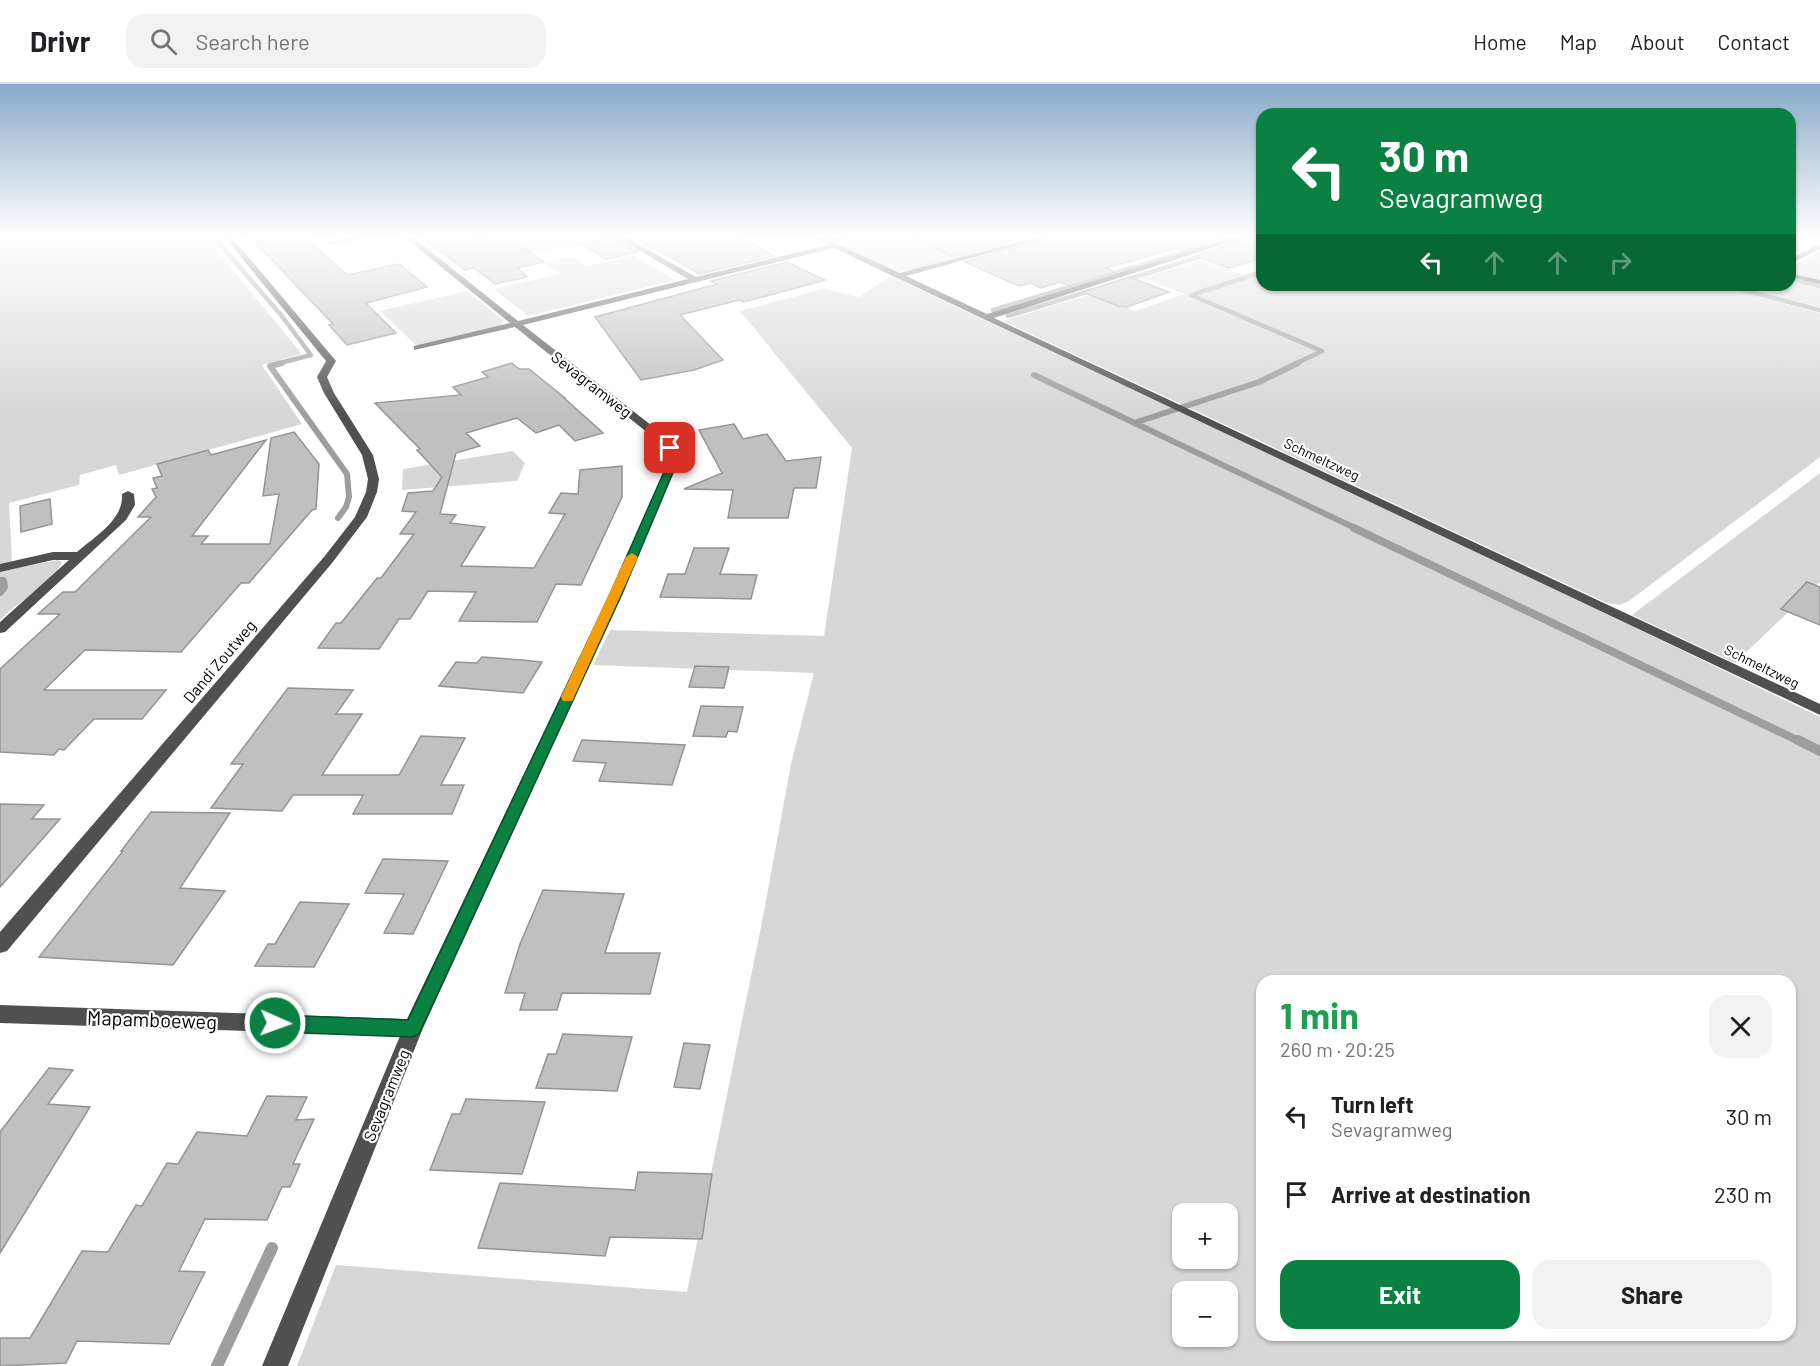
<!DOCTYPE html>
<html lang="en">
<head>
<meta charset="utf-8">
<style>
  :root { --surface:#fff; --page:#f2f2f2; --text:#202124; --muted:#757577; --line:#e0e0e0; --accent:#0b8043 }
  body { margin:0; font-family:Barlow,sans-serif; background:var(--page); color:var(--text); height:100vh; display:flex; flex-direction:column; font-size:22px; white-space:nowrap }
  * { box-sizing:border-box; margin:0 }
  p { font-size:20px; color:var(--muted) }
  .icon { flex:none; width:33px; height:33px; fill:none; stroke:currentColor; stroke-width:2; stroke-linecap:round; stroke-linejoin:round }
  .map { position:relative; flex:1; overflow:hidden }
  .panel { position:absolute; left:1256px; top:891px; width:540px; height:366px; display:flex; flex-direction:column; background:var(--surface); border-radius:18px; box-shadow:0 2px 4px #0004 }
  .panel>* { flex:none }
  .hud { position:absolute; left:1256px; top:24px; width:540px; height:183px; border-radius:18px; box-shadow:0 2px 4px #0004; background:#0b8043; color:#fff; overflow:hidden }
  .fabs { position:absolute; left:1172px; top:1119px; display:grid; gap:12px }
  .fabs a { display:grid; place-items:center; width:66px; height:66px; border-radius:12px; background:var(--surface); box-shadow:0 2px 4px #0004; font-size:30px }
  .pin { position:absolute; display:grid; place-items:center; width:51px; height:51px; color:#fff; margin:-26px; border-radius:12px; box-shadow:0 3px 9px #0006 }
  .me { position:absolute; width:66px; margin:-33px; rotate:92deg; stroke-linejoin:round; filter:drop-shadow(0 0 4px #0008) }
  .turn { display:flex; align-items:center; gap:21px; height:126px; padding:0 24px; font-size:27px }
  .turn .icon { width:78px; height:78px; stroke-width:2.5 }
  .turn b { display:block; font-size:42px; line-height:51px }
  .lanes { display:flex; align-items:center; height:57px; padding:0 24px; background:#0003; justify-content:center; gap:30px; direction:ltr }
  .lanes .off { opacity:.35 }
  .round { display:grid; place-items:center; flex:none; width:63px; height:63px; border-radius:18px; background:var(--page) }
  .headline { display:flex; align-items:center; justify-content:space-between; height:102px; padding:0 24px }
  h1 { font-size:36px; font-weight:700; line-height:45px; color:#1e9e55 }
  .primary-button { display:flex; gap:12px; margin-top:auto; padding:12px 24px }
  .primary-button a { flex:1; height:69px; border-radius:18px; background:var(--accent); color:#fff; font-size:24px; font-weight:700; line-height:69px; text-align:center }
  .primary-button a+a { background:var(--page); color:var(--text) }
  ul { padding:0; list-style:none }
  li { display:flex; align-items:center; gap:18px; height:78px; padding:0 24px }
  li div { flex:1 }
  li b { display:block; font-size:22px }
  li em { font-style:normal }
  header { display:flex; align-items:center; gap:36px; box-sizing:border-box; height:84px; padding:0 30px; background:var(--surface); border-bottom:2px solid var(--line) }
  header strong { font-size:28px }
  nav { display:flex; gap:33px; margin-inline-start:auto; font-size:21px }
  .search { width:420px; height:54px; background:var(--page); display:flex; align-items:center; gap:15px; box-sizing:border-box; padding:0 21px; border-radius:18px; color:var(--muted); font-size:22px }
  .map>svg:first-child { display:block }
  .green { fill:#d7d7d7; fill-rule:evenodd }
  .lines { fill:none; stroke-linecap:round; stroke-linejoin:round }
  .stream-far4 { stroke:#9e9e9e; stroke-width:4.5 }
  .stream-far3 { stroke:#9e9e9e; stroke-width:6 }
  .stream-far2 { stroke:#9e9e9e; stroke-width:8 }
  .stream-far1 { stroke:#9e9e9e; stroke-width:10 }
  .stream { stroke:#9e9e9e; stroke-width:12 }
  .building { fill:#c0c0c0; stroke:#949494; stroke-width:1.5 }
  .minor { fill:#505050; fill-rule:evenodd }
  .route { fill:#0b8043; stroke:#07532c; stroke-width:1.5 }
  .slow { fill:#f59e0b }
  .labels { text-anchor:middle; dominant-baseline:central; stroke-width:4.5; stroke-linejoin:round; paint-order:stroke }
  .far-street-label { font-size:14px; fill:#000; stroke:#fff }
  .street-label { font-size:16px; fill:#000; stroke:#fff }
  .near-street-label { font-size:20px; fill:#000; stroke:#fff }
</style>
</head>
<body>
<header>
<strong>Drivr</strong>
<div class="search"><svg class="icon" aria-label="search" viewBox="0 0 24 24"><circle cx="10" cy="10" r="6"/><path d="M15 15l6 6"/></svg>Search here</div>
<nav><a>Home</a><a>Map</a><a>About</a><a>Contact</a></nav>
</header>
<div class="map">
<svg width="1820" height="1282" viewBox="0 0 1820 1282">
  <rect width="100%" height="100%" fill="#fff"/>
  <path class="green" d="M0,151H204L302,270L262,281L302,340L119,391L116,381L80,391L79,401L9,419L12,477L0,481Z
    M510,151H610L612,153L467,184L447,169L515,155Z
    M862,151H949L923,159L959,175L912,187H897L837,160Z
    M1820,167V196L1790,188V183Z
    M633,171L675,196L528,232L494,205L561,190L546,179L572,173L586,182Z
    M1202,176L1245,191L1261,186L1262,201H1714L1820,229V373L1629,517L1620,521L1607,519L1003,237L1092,210L1135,227L1185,210L1142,194Z
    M891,192L1506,481L1820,633V1282H297L336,1181L687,1208L763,833L791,680L814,589L593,581L610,546L824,552L852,364L740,227L823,205L859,213ZM1262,897H1790V1251H1262ZM1182,1130H1227V1174H1182ZM1182,1208H1227V1252H1182Z
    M1790,196L1820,203V223L1733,201H1790Z
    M467,207L503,236L501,242L418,263L380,227Z
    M513,367L525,379L517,397L402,406L403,385Z
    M1820,389V498L1735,579L1632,531Z
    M58,476L62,478C52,503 18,516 0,536V487Z"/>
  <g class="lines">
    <path class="stream-far4" d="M212,151L281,231L311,271L276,280
      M1262,188L1191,211L1322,267L1295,280
      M1790,194L1820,202
      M1123,197L1208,170
      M1723,201L1820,226
      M993,226L1211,160
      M1008,232L1093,206"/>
    <path class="stream-far3" d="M282,279L270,282L347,390L349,413L346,423L338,434
      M1034,291L1357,445
      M1134,339L1259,298L1298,279"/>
    <path class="stream-far2" d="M1354,444L1801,658
      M0,497H3L4,503L0,508"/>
    <path class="stream-far1" d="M1798,656L1820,667"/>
    <path class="stream" d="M217,1282L272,1164"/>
  </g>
  <path class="building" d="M248,151H302L347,191L399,180L427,203L366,219L396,249L347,261L329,241L333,240Z
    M419,151H461L468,156L503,151L544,178L518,184L527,193L495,200L474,184L465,186Z
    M627,151H736L774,172L699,190L655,164L651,165Z
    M908,151H1034L953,173Z
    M1058,151H1233L1183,167L1176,164L1106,184L1115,188L1069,202L1060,198L1041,204L1030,199L1019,202L965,178Z
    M1254,151H1262V174L1229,184L1196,172Z
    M612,153L638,168L606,175L582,160Z
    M787,178L825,196L744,218L739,216L680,231L723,276L694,286L641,296L595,233L717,200L711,197Z
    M1129,193L1169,208L1127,223L1118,222L1083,208Z
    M512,279L519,285H529L565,314H564L603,349L575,357L559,341L536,349L517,334L466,349L480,362L456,369L440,430L456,431L450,439L485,443L461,482L534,484L565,430L549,429L561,409L578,410L580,386L622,382V413L581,501L556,500L537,538L459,537L476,508L428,507L410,535H399L379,565L318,564L336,539H341L377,494H381L414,450H400L416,428L402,427L408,409L433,407L442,393L417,366L420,365L375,319L461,311L453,303L488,293L482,288Z
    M734,340L743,355L767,350L786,377L821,373L816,404H794L788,434H728L733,406L684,405L722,389L699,346Z
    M294,348L319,380L316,425L312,426L249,499H241L181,568L85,566L44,606H166L142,635H94L64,666L59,665L54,671L0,668V585L60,530H38L63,508H75L151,433H138L156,413L152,405L157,404L153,394L162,392L157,380L208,366L211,371L266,356L192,452H208L201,460H270L279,410L263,412L271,354Z
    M50,415L52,440L21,448L20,422Z
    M694,464H729L720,490L757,491L751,515L660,513L668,490H685Z
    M1807,498L1820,503V541L1781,525Z
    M482,573L523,576L542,578L523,609L439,602L456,578L477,579Z
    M695,582L729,583L724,604L689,603Z
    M288,604L353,606L336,630H362L322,691H399L421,652L465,654L441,701H464L452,730H353L363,711H293L282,727L211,724L243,680H231Z
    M701,622L743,623L737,648L728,647L726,653L693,652Z
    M582,656L685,661L672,701L599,697L606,679L573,677Z
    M0,720L44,721L32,735H60L0,803Z
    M151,728L230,729L180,804L225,807L173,881L39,873L123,767H121Z
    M383,775L448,777L413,850L384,849L404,810L365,809Z
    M543,806L624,810L605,869H660L650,910L562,909L557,926H520L525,909H505L520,860Z
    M300,818L349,820L314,883L255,882L268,860H275Z
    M563,950L632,953L617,1007L536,1004L548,970H556Z
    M684,959L710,961L700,1005L674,1003Z
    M49,984L73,986L48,1020L90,1023L0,1169V1048Z
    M267,1012L307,1013L296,1036L314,1035L293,1080H300L290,1103H282L267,1136L205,1135L179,1187L205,1188L169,1260L77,1257L66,1279L0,1282V1254H30L82,1167L108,1168L136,1121L142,1122L167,1079L178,1080L197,1048L247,1052Z
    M466,1015L545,1018L522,1090L430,1086L452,1030H460Z
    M638,1088L712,1090L702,1155L610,1153L605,1172L478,1164L500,1099L635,1106Z"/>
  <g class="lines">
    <path class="minor" d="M223,151H230L336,277L327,293L334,309L373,371L379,395L377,408L367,433L332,479L7,867L0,869V848L324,473L355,433L366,408L368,395L362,371L324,309L317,293L326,277Z
      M357,151H372L331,161L327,159Z
      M402,151H410L518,237L688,195L613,151H622L696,193L828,161L809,151H818L829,156L841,151H851L835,159L900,189L1044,151H1056L906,192L987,230L1241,151H1252L994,234L1820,620V631L834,164L523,241L656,345L675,364L677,381L622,510L423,944L288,1282H262L400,952L0,939V921L407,935L610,510L667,381L665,365L648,349L515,243L414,266V262L510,239Z
      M1820,160V165L1790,180V175Z
      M1790,189L1820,196V200L1790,193Z
      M128,407L134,410L135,421L126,436L5,548L0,549V538L69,476H53L0,488V480L53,468H77C94,453 124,436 122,410Z"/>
  </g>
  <linearGradient id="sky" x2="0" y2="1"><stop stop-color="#8aabca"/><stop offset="0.46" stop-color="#fff"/><stop offset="1" stop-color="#fff" stop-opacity="0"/></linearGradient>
  <rect width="1820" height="331" fill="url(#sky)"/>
  <path class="route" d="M666,362L674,364L676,381L622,510L419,950L413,953L275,948L269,945L266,939L269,934L275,931L408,936L610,510L667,381Z"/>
  <path class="slow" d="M632,469L638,473L574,613L572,617H563L561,613L626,473Z"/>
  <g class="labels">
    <g class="far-street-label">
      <text transform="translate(1322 375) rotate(25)">Schmeltzweg</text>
      <text transform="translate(1762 582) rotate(26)">Schmeltzweg</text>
    </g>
    <g class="street-label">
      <text transform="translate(592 300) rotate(38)">Sevagramweg</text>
      <text transform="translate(219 577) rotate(-50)">Dandi Zoutweg</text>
      <text transform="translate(386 1011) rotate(-68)">Sevagramweg</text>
    </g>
    <g class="near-street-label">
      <text transform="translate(152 935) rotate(2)">Mapamboeweg</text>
    </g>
  </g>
</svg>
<div class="fabs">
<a>+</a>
<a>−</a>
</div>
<div class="pin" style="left:670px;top:364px;background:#d93025"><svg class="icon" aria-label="arrive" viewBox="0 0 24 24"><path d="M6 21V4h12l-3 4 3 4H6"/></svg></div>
<svg class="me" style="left:275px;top:939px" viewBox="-20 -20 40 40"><circle r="17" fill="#0b8043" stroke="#fff" stroke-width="3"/><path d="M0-11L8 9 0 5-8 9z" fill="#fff"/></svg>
<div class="hud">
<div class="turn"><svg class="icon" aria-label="left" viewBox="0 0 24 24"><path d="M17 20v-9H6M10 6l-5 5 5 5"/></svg><div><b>30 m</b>Sevagramweg</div></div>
<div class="lanes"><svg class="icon" aria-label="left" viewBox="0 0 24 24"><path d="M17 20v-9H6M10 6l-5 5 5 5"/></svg><svg class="icon off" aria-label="ahead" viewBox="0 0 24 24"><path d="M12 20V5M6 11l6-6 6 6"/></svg><svg class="icon off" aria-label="ahead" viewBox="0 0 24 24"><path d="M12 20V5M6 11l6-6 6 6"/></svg><svg class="icon off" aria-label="right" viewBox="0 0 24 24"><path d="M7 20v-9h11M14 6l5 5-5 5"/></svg></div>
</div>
<section class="panel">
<div class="headline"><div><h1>1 min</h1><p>260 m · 20:25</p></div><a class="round"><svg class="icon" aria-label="close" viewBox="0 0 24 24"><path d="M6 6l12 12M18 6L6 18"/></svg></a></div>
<ul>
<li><svg class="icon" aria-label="left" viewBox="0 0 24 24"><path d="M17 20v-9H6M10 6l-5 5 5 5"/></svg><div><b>Turn left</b><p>Sevagramweg</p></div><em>30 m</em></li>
<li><svg class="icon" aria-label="arrive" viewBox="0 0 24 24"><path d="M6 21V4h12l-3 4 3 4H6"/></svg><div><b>Arrive at destination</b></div><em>230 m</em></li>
</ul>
<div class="primary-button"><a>Exit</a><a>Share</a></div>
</section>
</div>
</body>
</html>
